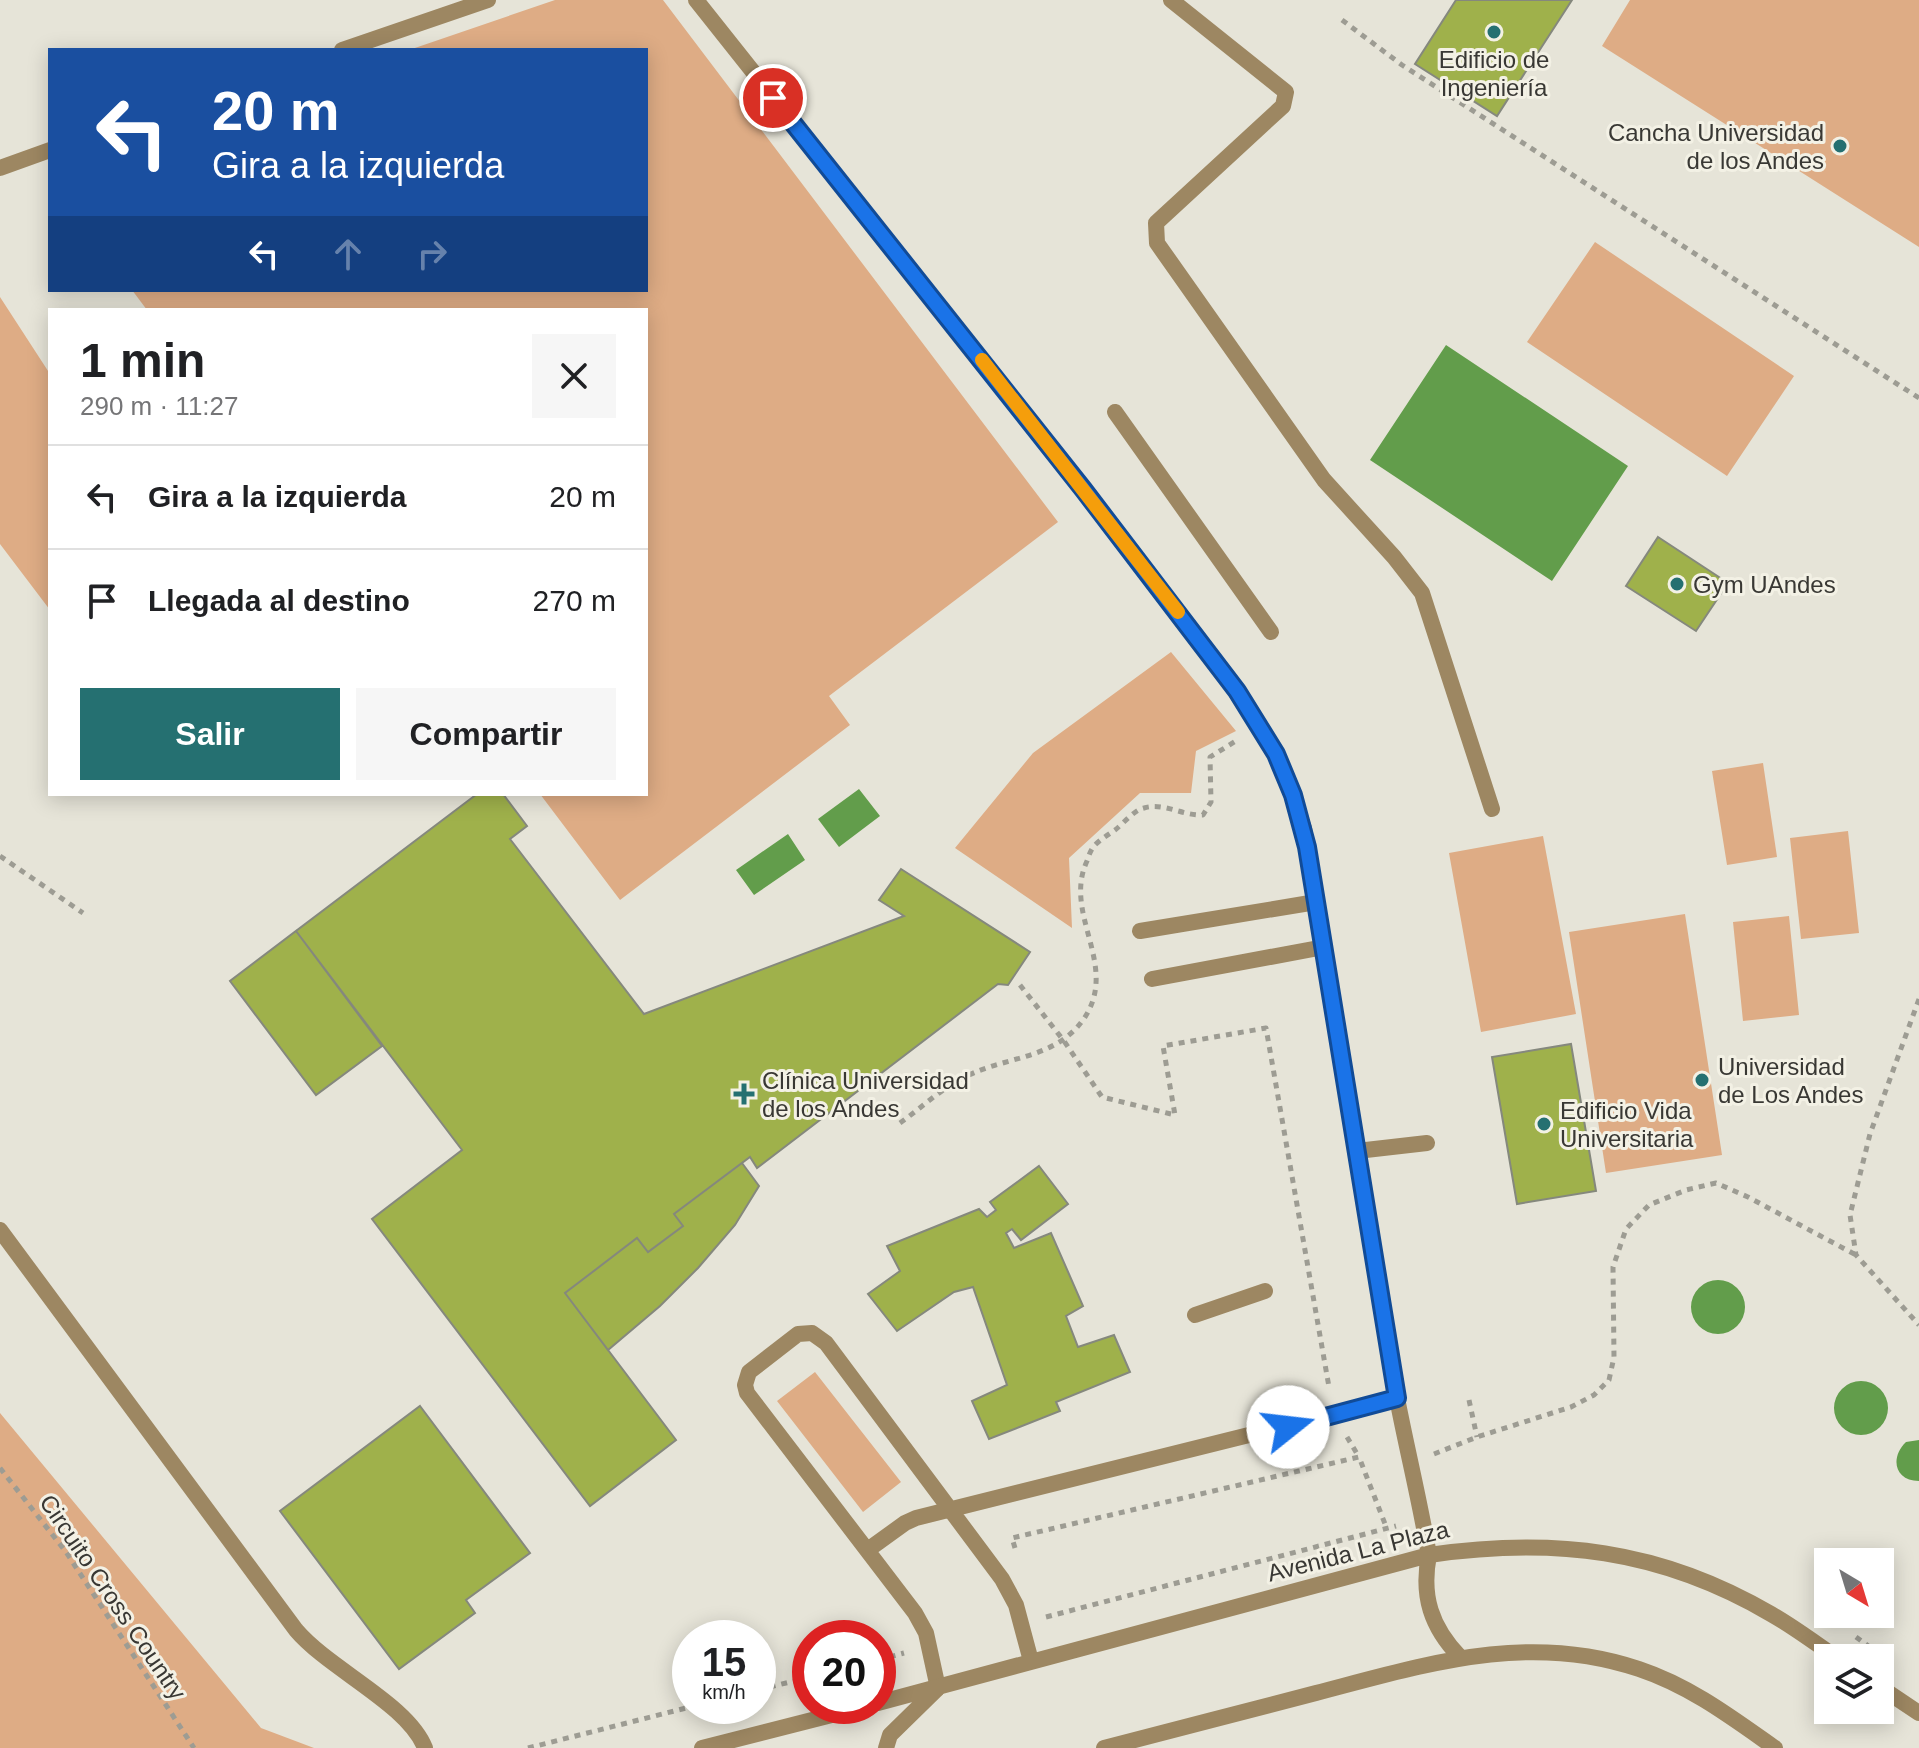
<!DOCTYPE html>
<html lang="es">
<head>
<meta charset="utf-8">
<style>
  :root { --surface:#fff; --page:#f6f6f6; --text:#202124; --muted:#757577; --line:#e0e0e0; --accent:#257071 }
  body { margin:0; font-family:Arial,sans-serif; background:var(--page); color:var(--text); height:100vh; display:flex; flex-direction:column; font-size:30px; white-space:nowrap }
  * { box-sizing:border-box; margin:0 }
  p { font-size:26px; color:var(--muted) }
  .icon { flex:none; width:44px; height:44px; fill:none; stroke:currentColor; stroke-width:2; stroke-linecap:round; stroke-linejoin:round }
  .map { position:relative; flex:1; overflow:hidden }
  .sheet { position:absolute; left:48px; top:308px; width:600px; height:488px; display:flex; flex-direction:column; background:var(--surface); border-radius:0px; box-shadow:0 4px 20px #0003 }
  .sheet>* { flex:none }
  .banner { position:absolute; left:48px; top:48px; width:600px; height:244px; border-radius:0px; box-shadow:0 4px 20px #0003; background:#1a4fa0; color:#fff; overflow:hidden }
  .needle { width:52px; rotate:142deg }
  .fabs { position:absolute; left:1814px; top:1548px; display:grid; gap:16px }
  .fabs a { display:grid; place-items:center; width:80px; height:80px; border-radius:0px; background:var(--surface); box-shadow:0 4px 20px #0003; font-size:40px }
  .speed { position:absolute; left:672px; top:1620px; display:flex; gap:16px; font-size:40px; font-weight:700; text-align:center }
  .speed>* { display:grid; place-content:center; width:104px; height:104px; border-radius:50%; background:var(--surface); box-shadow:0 4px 20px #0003; line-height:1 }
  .speed small { font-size:20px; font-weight:400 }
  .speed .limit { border:12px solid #d22; background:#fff; color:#111 }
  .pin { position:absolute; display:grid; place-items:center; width:68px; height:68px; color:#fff; margin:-34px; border:4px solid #fff; border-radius:50%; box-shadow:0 2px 8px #0007 }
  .me { position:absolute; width:88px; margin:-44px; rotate:74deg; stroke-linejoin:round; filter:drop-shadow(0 0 6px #0008) }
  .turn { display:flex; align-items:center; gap:28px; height:168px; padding:0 32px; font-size:36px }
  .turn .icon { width:104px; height:104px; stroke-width:2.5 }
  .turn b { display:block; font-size:56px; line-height:68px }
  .lanes { display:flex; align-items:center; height:76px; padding:0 32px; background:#0003; justify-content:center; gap:40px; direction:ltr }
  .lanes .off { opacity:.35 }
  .round { display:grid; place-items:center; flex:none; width:84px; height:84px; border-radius:0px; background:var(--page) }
  .head { display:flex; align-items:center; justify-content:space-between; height:136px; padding:0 32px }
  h1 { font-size:48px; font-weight:700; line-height:60px }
  .cta { display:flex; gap:16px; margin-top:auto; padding:16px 32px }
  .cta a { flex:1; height:92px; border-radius:0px; background:var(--accent); color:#fff; font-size:32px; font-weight:700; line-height:92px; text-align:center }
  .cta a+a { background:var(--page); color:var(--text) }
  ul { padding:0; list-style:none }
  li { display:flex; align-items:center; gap:24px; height:104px; padding:0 32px; border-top:2px solid var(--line) }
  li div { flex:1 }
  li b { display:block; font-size:30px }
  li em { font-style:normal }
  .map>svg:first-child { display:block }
  .green { fill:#deac85 }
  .water { fill:#629d4b }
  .building { fill:#9fb14b; stroke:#85887d; stroke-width:2 }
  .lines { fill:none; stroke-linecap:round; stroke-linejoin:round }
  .path { stroke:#9d9c93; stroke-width:5; stroke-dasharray:6 6; stroke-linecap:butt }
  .service { stroke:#9d8762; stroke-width:16 }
  .minor { stroke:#9d8762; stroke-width:16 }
  .route-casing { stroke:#114b97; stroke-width:20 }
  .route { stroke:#1a73e8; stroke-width:14 }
  .slow { stroke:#f59e0b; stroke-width:14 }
  .poi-dot { fill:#257071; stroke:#f3f1e5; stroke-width:3 }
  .labels { text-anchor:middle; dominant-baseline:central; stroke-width:6; stroke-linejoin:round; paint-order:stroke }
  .poi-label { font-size:24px; fill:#393834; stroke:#f3f1e5; text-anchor:start }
  .street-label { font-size:24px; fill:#393834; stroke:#f3f1e5 }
</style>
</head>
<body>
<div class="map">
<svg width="1919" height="1748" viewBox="0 0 1919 1748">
  <rect width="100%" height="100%" fill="#e6e4d8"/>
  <path class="green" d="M555,0H663L1058,522L829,696L850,725L620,900L540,794H646V310H147L132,290H646V50H409Z
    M1630,0H1919V247L1602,46Z
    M1595,242L1794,376L1727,476L1527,342Z
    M0,297L50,374V610L0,544Z
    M1171,652L1236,731L1196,751L1191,793H1140L1069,858L1072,928L955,848L1033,753Z
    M1763,763L1777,857L1727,865L1712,771Z
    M1848,831L1859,933L1801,939L1790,838Z
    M1543,836L1576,1014L1481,1032L1449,853Z
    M1685,914L1722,1155L1606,1173L1569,932Z
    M1789,916L1799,1015L1743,1021L1733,922Z
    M815,1372L901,1482L863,1512L777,1401Z
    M0,1413L261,1728L314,1748H0Z"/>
  <path class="water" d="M1446,345L1628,466L1552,581L1370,460Z
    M859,789L880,816L839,847L818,819Z
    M788,834L805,860L754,895L736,870Z
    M1691 1307a27 27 0 1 1 54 0a27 27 0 1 1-54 0Z
    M1834 1408a27 27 0 1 1 54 0a27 27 0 1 1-54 0Z
    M1919,1440V1481C1894,1481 1890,1457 1906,1442Z"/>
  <path class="building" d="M1456,0H1572L1497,116L1415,64Z
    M1658,537L1728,583L1696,631L1626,586Z
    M477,794H503L527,826L510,839L644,1014L904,916L879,900L901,869L1030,952L1008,985L998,984L757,1168L750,1157L674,1214L683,1226L648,1252L637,1238L565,1293L676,1440L590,1506L372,1219L462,1150L296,931Z
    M296,931L382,1046L316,1095L230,981Z
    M1571,1044L1596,1191L1517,1204L1492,1057Z
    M742,1163L759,1186L735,1225L698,1268L660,1306L608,1350L565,1293L637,1238L648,1252L683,1226L674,1214Z
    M1039,1166L1068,1204L1021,1240L1012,1229L1006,1233L1014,1248L1051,1233L1083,1306L1066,1316L1078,1347L1114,1335L1130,1372L1056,1402L1060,1411L989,1439L972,1401L1007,1385L973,1287L954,1292L897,1331L868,1294L900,1271L887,1246L979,1209L987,1217L996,1210L990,1202Z
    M420,1406L530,1553L466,1600L475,1613L399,1669L280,1511Z"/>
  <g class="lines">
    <path class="path" d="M1342,20L1402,65L1919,398
      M0,856L83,913
      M1020,985L1064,1041L1102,1097L1175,1115L1163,1046L1266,1028L1329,1387
      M1919,999L1870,1134L1850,1215L1856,1255L1919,1325
      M900,1123C921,1108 942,1088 965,1077C1005,1056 1054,1060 1083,1020C1121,966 1062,915 1087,861C1089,855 1091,849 1095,845C1101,839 1108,835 1115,830C1123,824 1134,810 1144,808C1163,802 1183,816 1203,815L1211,802L1210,757L1239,739
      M1469,1400L1477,1437
      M1347,1437L1359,1457
      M1434,1454L1477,1437L1571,1407L1594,1395L1609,1380L1614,1357L1613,1267L1626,1229L1649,1205L1686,1190L1716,1183L1748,1197L1856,1255
      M0,1468L66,1552L194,1748
      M1015,1548L1012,1538L1359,1457L1387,1529
      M1046,1617L1396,1526
      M1856,1637L1890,1662
      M878,1660L904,1653
      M758,1690L810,1677
      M528,1748L694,1706"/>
    <path class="service" d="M696,0L1064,464L1219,666L1276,754L1304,828L1397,1398C1407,1450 1420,1502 1429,1555
      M1171,0L1286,92L1283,106L1156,223L1157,243L1324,480L1394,557L1422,593L1492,809
      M342,50L488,0
      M0,168L50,150
      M1115,412L1271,632
      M1140,931L1316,902
      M1152,979L1324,947
      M1357,1151L1427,1143
      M0,1230L296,1630C330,1670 408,1704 425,1748
      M1195,1315L1265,1291
      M869,1549L905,1523L916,1518L1397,1398
      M938,1688L926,1633L915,1613L747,1393L745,1385L749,1372L798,1334L812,1333L826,1343L1002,1579L1016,1605L1031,1661"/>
    <path class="minor" d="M1429,1555C1421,1596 1431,1627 1460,1657
      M1880,1687L1919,1713
      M878,1703L1429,1555C1553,1537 1660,1549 1771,1614C1794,1627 1815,1643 1837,1658
      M702,1748L867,1706
      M886,1748L890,1735L937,1689
      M1104,1748C1175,1730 1245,1711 1316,1693C1424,1665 1527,1631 1639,1669C1690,1686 1731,1717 1775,1748"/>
  </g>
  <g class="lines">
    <g class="route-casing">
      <path id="route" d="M773,98L1083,489L1237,691L1276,754L1293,795L1307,847L1397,1398L1288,1427"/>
    </g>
    <use href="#route" class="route"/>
    <path class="slow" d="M982,360L1178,612"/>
  </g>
  <g class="poi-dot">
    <circle cx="1494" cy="32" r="8"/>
    <circle cx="1840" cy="146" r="8"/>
    <circle cx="1677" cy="584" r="8"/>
    <circle cx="1702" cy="1080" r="8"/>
    <path d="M740 1082h8v8h8v8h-8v8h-8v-8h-8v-8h8z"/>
    <circle cx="1544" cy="1124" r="8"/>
  </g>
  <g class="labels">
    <g class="poi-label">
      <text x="1494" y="59" text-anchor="middle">Edificio de<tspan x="1494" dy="28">Ingeniería</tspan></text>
      <text x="1824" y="132" text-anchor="end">Cancha Universidad<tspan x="1824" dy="28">de los Andes</tspan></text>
      <text x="1693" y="584">Gym UAndes</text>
      <text x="1718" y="1066">Universidad<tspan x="1718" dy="28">de Los Andes</tspan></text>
      <text x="762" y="1080">Clínica Universidad<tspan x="762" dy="28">de los Andes</tspan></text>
      <text x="1560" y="1110">Edificio Vida<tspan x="1560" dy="28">Universitaria</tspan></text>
    </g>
    <g class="street-label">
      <text transform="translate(1358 1551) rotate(-14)">Avenida La Plaza</text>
      <text transform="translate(113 1597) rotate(56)">Circuito Cross Country</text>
    </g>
  </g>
</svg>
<div class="fabs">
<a><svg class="needle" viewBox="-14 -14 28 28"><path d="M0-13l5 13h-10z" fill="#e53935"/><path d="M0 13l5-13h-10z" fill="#757577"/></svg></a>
<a><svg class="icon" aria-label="layers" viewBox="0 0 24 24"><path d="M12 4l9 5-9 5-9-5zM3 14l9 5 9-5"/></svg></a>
</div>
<div class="speed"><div>15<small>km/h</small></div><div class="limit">20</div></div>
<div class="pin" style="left:773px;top:98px;background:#d93025"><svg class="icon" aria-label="arrive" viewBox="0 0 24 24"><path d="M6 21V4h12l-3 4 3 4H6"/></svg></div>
<svg class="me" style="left:1288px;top:1427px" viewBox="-20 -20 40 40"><circle r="19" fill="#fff"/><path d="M0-13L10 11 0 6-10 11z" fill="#1a73e8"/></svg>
<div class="banner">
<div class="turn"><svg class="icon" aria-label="left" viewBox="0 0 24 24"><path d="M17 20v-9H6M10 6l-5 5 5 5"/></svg><div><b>20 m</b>Gira a la izquierda</div></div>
<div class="lanes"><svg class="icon" aria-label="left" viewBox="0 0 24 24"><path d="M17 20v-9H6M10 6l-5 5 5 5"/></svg><svg class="icon off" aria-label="ahead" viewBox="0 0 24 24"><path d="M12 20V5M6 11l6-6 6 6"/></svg><svg class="icon off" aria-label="right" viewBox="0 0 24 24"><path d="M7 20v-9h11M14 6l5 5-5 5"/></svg></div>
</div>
<section class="sheet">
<div class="head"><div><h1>1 min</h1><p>290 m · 11:27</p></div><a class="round"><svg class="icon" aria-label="close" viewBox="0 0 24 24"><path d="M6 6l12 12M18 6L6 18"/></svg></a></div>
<ul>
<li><svg class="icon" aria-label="left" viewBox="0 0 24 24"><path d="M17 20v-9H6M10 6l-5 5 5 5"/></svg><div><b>Gira a la izquierda</b></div><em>20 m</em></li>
<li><svg class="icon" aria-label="arrive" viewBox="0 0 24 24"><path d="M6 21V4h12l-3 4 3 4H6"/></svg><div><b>Llegada al destino</b></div><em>270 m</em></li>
</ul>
<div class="cta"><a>Salir</a><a>Compartir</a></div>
</section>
</div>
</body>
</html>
